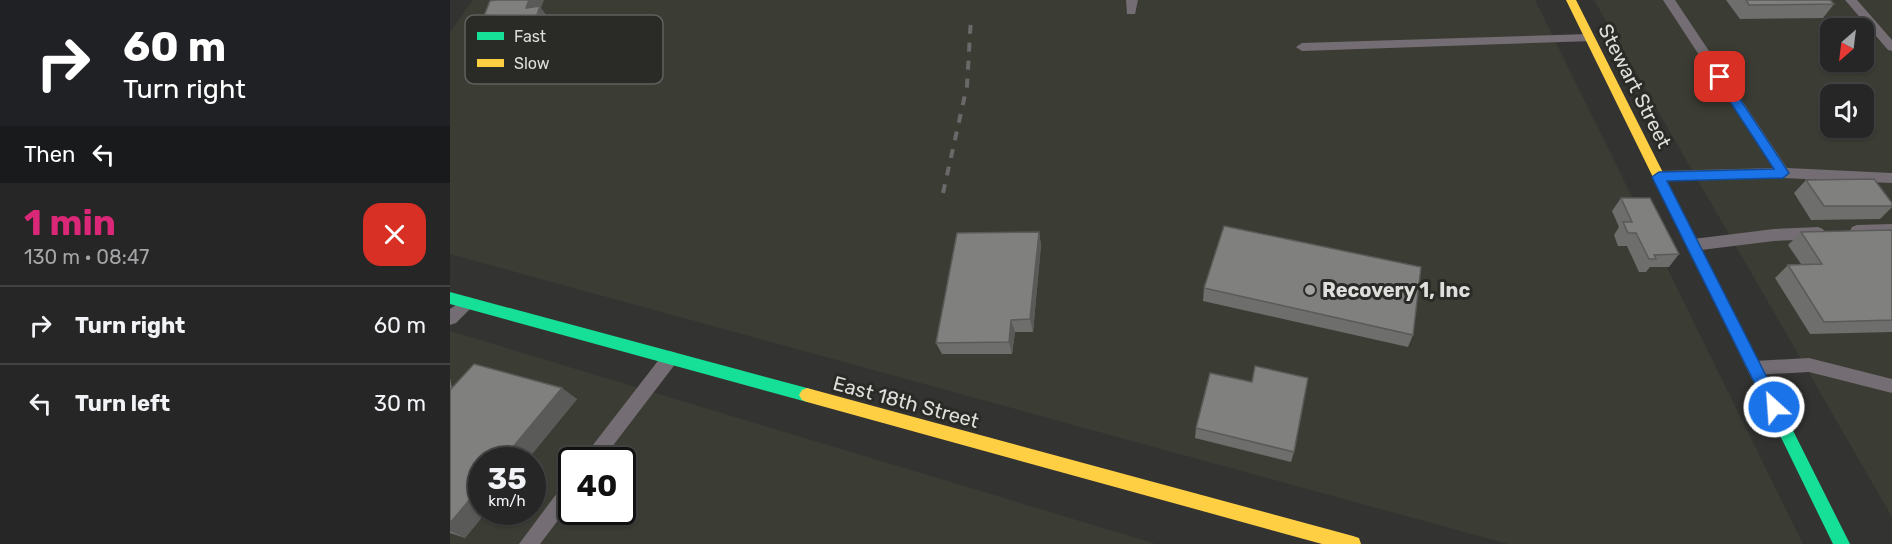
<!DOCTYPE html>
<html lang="en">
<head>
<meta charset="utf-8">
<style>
  :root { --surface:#262626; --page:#323232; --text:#f1f3f6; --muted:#a4a5a7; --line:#424343; --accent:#db2777 }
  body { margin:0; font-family:Rubik,sans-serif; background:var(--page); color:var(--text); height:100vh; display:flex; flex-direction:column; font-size:22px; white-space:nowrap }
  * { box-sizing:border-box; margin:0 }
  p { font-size:20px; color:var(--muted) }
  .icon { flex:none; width:33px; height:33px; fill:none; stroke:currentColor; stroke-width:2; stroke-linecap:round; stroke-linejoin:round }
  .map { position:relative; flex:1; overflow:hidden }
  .details { display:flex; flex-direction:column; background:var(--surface); width:450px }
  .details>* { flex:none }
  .top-card { background:#202124; color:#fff; overflow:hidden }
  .needle { width:39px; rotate:208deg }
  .controls { position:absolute; left:1370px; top:18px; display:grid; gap:12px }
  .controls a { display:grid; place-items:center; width:54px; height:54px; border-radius:12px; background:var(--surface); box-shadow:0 2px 4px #0004,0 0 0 2px var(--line); font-size:30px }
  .speed { position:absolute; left:18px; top:447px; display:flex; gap:12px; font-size:30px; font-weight:700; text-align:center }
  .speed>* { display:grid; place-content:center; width:78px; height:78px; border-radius:50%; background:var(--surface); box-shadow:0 2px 4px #0004,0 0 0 2px var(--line); line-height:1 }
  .speed small { font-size:15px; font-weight:400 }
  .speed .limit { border:3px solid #111; border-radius:9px; background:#fff; color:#111 }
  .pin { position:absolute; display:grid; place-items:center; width:51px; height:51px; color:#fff; margin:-26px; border-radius:12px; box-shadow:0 3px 9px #0006 }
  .me { position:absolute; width:66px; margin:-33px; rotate:334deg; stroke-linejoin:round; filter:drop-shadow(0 0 4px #0008) }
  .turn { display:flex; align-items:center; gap:21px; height:126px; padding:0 24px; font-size:27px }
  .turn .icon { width:78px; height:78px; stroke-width:2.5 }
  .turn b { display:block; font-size:42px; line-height:51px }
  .then { display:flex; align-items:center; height:57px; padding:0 24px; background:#0003; gap:12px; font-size:22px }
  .round { display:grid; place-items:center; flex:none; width:63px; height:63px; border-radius:18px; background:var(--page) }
  .headline { display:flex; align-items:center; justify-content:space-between; height:102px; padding:0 24px }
  h1 { font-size:36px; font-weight:700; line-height:45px; color:var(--accent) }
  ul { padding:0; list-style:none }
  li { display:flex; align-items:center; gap:18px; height:78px; padding:0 24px; border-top:2px solid var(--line) }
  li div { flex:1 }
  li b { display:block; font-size:22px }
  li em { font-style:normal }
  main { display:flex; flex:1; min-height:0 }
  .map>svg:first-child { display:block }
  .built { fill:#3b3c33; fill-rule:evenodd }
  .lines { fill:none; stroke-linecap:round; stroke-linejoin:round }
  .lane { fill:#746d73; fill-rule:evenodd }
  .fast { fill:#16e098; fill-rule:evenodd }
  .slow { fill:#ffcf43; fill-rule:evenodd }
  .rail { stroke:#6a6869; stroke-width:4; stroke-dasharray:9 9; stroke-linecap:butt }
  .wall { fill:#6e6e6d }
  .shaded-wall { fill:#5a5a59 }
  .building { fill:#80807f; stroke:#5a5a59; stroke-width:1.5 }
  .route { fill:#1a73e8; stroke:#114b97; stroke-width:1.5 }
  .poi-dot { fill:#a2a2a0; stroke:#2a2a27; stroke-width:2 }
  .labels { text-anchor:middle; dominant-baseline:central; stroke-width:6; stroke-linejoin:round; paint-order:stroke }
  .street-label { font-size:20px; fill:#dededc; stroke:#2a2a27 }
  .poi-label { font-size:20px; font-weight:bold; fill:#dededc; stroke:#2a2a27; text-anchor:start }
  .key { fill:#2a2a27; stroke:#60605d; stroke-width:1.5 }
  .key-label { font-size:16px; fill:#dededc }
</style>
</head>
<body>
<main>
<section class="details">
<div class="top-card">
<div class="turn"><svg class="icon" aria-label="right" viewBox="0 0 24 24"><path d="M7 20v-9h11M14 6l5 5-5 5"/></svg><div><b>60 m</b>Turn right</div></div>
<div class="then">Then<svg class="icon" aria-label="left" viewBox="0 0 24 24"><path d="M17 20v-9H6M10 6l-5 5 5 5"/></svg></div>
</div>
<div class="headline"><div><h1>1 min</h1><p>130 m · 08:47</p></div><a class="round" style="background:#d93025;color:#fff"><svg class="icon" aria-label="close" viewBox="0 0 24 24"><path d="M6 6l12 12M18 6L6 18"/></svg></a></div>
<ul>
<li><svg class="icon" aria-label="right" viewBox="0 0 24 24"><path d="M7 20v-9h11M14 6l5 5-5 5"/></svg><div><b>Turn right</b></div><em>60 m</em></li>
<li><svg class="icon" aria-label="left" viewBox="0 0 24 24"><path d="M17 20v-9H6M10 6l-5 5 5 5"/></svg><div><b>Turn left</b></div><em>30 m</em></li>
</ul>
</section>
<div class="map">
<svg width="1442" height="544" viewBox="0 0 1442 544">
  <rect width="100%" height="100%" fill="#333332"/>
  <path class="built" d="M23,0H1085L1353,544H1058L0,254V32Z
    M1144,0H1442V517ZM1380,28H1413V62H1380ZM1380,94H1413V128H1380Z
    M0,331L706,544H0ZM32,460H82V512H32ZM122,460H172V512H122Z"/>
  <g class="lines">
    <path class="lane" d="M676,0H688L685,14H677Z
      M1213,0H1225L1337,168L1442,173V183L1333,178L1204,179L1202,176L1204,173L1209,171L1323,168Z
      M1395,0H1407L1442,40V51L1438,50Z
      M1139,34L1145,38L1143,41L852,51L846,47L852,43Z
      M1442,224V236L1407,237L1402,235L1400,231L1402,227L1407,225Z
      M1368,227L1373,229L1375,233L1373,237L1368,239L1324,241L1243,251L1238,249L1236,245L1238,241L1243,239L1324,229Z
      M18,297L23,299L26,303L6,323L0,325V309Z
      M220,351L226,353L228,358L226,363L152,460H133L136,454L214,353Z
      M1359,358L1442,379V393L1359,372L1305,375L1299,373L1297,368L1299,363L1305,361Z
      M122,479V502L90,544H69L116,481Z"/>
    <path class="fast" d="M0,292L357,388L362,390L365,395L362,400L357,402L0,304Z
      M1309,371L1314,373L1400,544H1383L1302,378L1304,373Z"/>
    <path class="slow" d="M1116,0H1126L1314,373L1316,378L1314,383L1309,385L1304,383Z
      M357,388L903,536L909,538L911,544H872L357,402L352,400L349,395L352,390Z"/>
    <path class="rail" d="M493,193L517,86L521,17"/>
  </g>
  <path class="wall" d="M1276,0H1380L1384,4L1373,18L1290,19Z
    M1356,180L1442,203V207L1430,219L1361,220L1344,193Z
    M1171,198L1229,254L1219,267H1200L1196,272H1189L1177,246H1168L1164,235L1169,227L1162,211Z
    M1442,230V332L1360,334L1325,278L1338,265L1351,264L1338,245L1351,232Z
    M589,232L591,245L583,332H565L562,354H492L486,343Z
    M754,288L963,335L958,347L753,301Z
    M0,378L2,388L127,399L77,460H32V512H36L15,538L0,533Z
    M746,428L844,452L841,462L745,438Z"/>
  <path class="shaded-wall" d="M79,0H94L91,8L100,20L94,38L81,40L79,47L54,51L49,45L43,46L32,32L76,8Z
    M589,232L591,245L583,332L580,319Z
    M561,320L565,332L562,354L559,342Z
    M112,388L127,399L77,460H52Z
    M32,485V512H36L15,538L0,531V523Z"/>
  <path class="building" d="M46,0H79L76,8L90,6L84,24L70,26L68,33L43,37L46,30L32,32L38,15L34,16L40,1Z
    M1296,0H1380L1384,4L1299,5Z
    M1424,179L1442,203V206H1374L1356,180Z
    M1171,198H1200L1229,254L1204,255L1206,259H1199L1186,233H1178L1173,222H1182Z
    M774,226L971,267L963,335L754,288Z
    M1442,230V320L1374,322L1338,265L1372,264L1351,232Z
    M589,232L580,319L561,320L559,342L486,343L507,233Z
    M24,364L112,388L52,460H32V485L0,523V390Z
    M805,366L858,378L844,452L746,428L760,373L802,382Z"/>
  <path class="route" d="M1270,73L1274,75L1339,173L1333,178L1217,181L1332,407L1329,412L1324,414L1319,412L1202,177L1209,172L1324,169L1264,77Z"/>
  <circle class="poi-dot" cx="860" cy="290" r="6"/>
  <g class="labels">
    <g class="street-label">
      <text transform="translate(1185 86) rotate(63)">Stewart Street</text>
      <text transform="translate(456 402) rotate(15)">East 18th Street</text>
    </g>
    <g class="poi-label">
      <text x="872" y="290">Recovery 1, Inc</text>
    </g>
  </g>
  <rect x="15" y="15" width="198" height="69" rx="9" class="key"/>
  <rect x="27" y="32" width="27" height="8" fill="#16e098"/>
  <rect x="27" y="59" width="27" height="8" fill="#ffcf43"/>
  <g class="key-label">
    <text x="64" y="42">Fast</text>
    <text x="64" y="69">Slow</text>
  </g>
</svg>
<div class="controls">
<a><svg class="needle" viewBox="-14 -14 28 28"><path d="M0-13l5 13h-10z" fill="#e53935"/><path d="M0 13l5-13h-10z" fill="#a4a5a7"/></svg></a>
<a><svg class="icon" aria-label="sound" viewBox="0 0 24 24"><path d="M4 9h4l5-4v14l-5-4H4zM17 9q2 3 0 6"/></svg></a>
</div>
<div class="speed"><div>35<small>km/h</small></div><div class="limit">40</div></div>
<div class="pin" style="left:1270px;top:77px;background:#d93025"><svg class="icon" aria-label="arrive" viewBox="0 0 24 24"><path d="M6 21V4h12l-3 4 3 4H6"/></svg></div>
<svg class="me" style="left:1324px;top:407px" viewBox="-20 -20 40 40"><circle r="17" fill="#1a73e8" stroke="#fff" stroke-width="3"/><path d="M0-11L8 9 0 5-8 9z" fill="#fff"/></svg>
</div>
</main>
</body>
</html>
